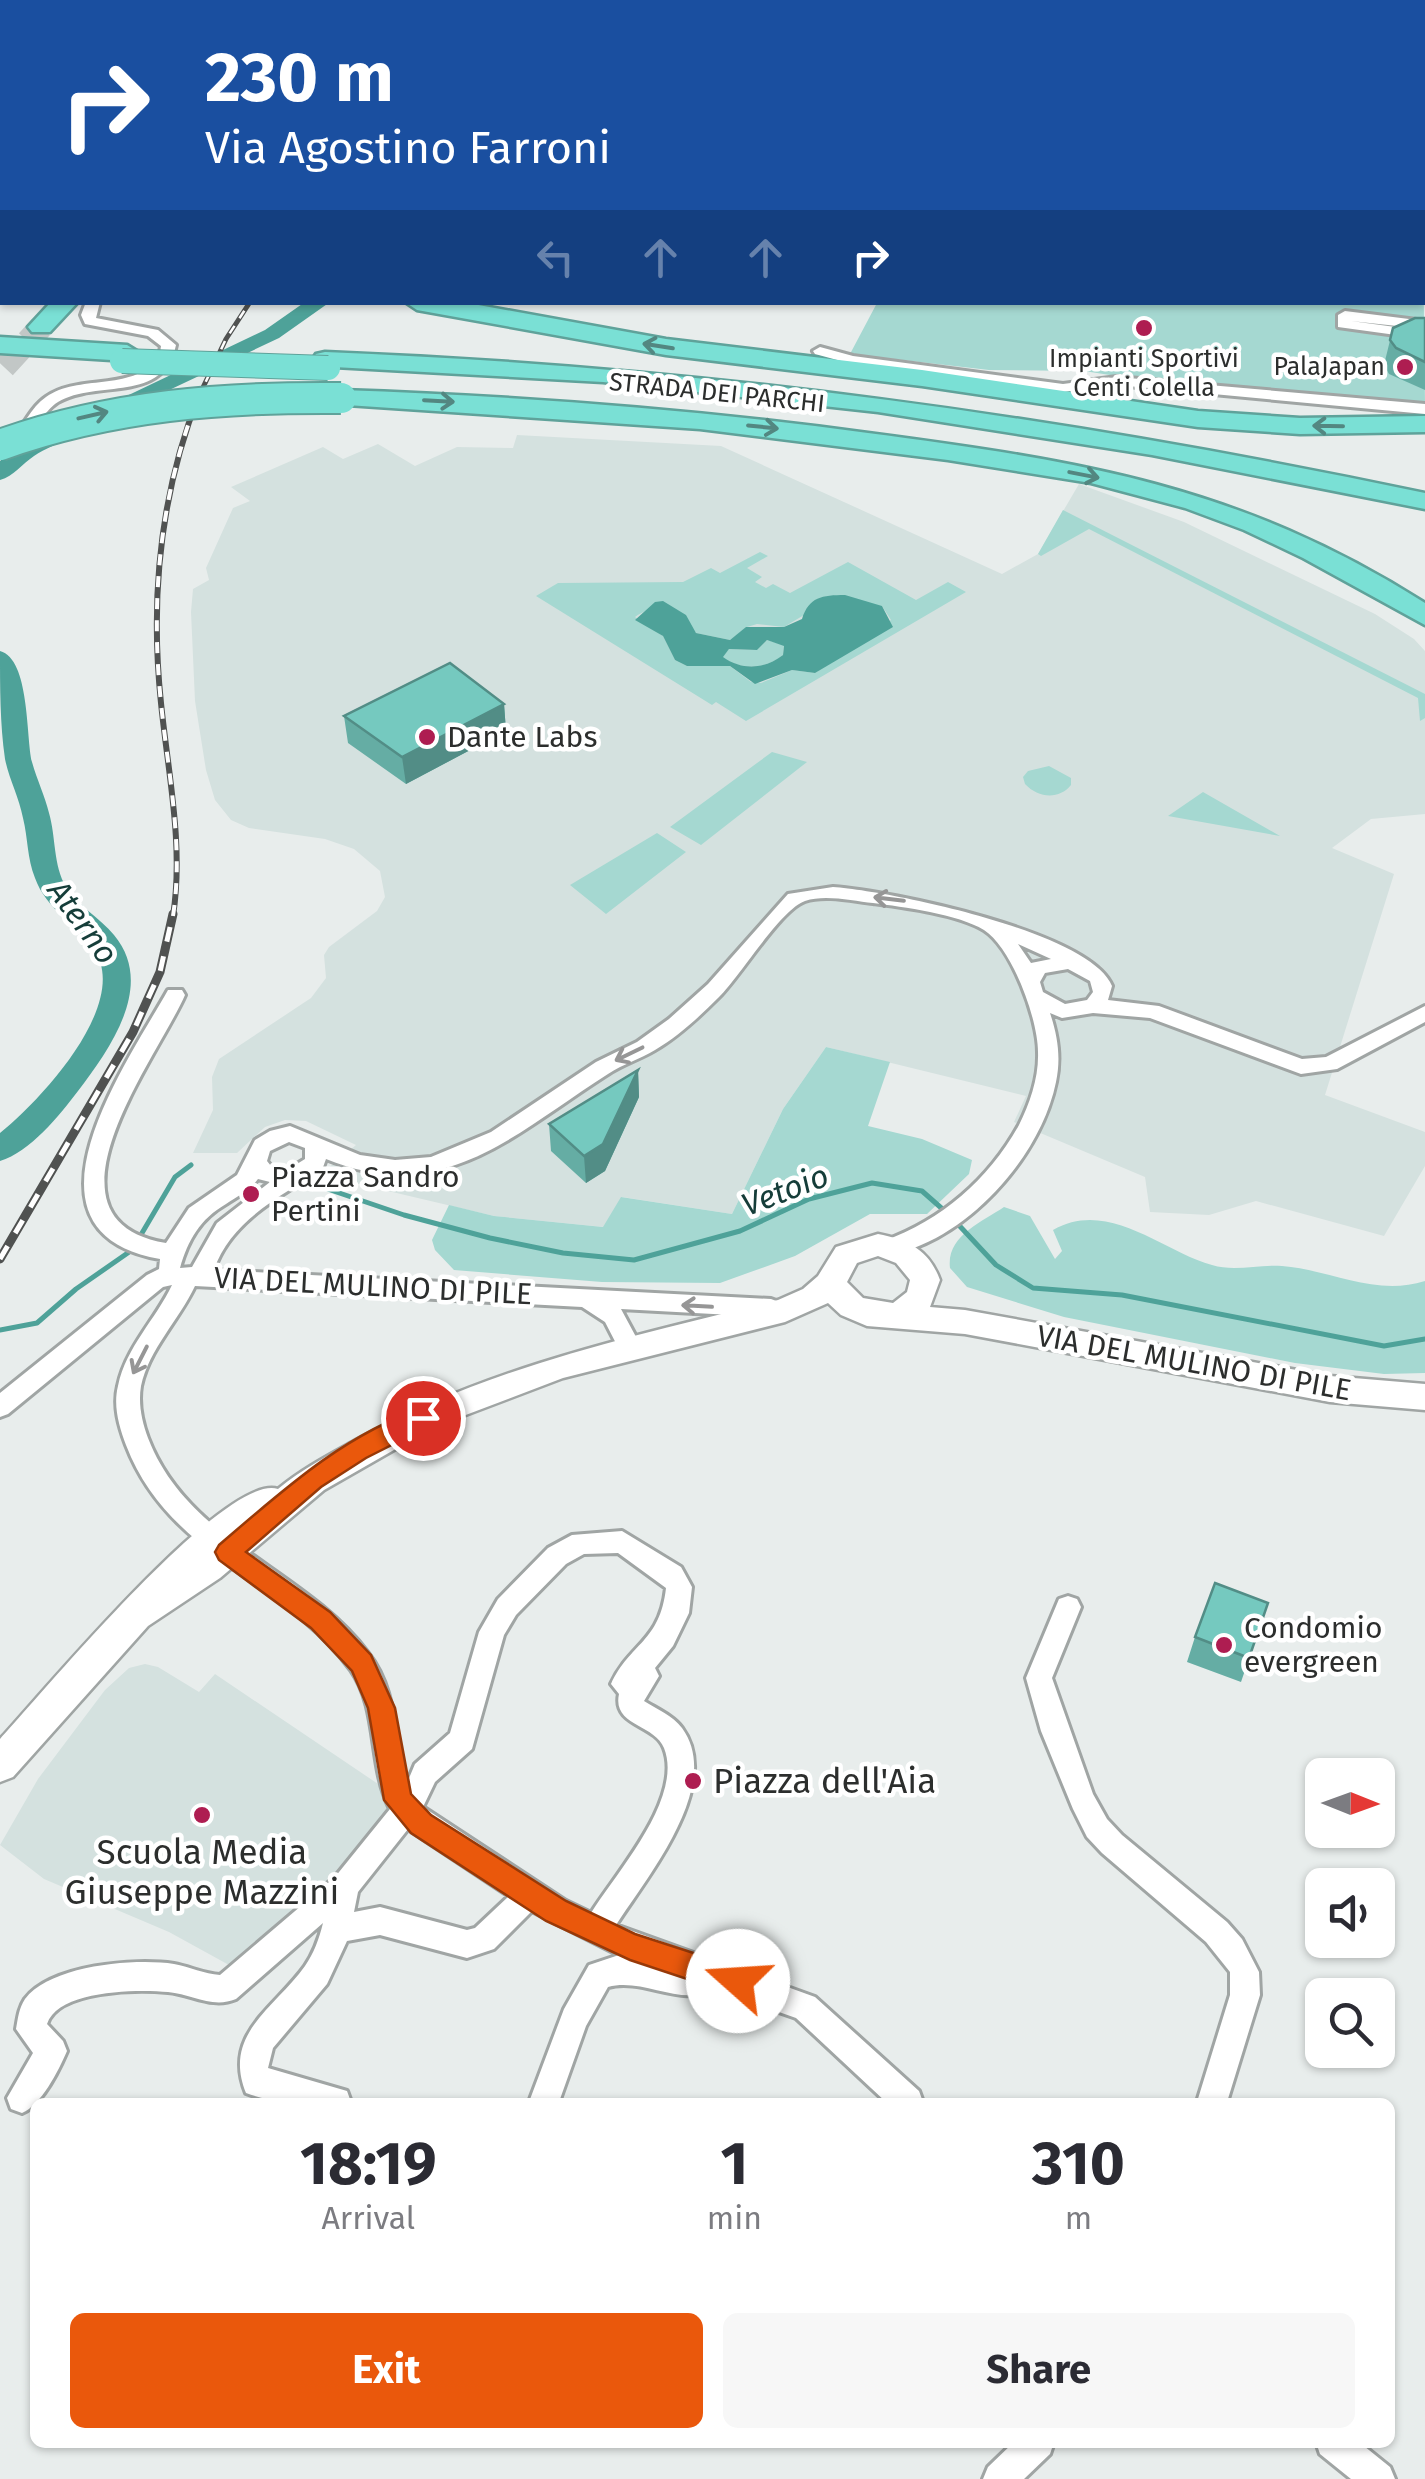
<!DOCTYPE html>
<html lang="en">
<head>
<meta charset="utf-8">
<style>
  :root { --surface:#fff; --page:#f7f7f7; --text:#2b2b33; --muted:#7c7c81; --accent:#ea580c }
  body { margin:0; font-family:"Fira Sans",sans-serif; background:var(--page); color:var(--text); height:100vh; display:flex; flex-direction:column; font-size:38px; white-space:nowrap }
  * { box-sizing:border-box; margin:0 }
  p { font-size:32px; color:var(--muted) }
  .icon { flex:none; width:55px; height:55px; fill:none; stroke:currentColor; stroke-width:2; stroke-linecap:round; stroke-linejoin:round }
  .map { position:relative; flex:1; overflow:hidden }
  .drawer { position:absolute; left:30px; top:2098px; width:1365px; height:350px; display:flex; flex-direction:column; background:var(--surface); border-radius:15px; box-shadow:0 2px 8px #0004 }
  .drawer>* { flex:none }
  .guide { position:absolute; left:0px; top:0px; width:1425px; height:305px; box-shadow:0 2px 8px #0004; background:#1a4fa0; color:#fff; overflow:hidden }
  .needle { width:65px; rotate:91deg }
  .tools { position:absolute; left:1305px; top:1758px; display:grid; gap:20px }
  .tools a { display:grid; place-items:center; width:90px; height:90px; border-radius:15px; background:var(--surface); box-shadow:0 2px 8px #0004; font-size:50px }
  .pin { position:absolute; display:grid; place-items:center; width:85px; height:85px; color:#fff; margin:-42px; border:5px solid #fff; border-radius:50%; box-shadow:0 2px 10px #0007 }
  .me { position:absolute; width:110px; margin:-55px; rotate:289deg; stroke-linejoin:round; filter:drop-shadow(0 0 8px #0008) }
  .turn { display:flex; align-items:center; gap:35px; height:210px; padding:0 40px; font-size:45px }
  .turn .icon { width:130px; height:130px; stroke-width:2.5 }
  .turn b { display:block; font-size:70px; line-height:85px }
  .lanes { display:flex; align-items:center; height:95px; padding:0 40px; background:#0003; justify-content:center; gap:50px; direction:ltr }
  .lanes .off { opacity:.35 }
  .eta { display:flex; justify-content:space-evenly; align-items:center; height:170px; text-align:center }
  .eta b { font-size:60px; font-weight:700; line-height:70px }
  .primary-button { display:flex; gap:20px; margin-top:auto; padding:20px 40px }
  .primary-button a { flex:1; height:115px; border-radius:15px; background:var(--accent); color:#fff; font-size:40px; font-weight:700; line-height:115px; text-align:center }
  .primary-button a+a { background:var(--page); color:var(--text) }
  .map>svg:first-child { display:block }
  .built { fill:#d4e1df }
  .green { fill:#a5d8d1; fill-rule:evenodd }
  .water { fill:#4ea299; fill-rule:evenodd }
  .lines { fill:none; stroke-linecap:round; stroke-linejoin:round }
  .stream { stroke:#4ea299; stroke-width:5 }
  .river { fill:#4ea299; fill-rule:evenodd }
  .highway-tunnel { stroke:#c2c7c6; stroke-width:24; stroke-dasharray:24 11; stroke-linecap:butt }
  .street-casing { stroke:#a0a5a4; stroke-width:6 }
  .secondary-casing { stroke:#a0a5a4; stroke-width:5 }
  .primary-casing { stroke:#5fa29a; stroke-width:5 }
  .highway-casing { stroke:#5fa29a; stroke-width:5 }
  .street { fill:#fff; fill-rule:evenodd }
  .secondary { fill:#fff; fill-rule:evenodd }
  .primary { fill:#afece6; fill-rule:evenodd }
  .highway { fill:#7ae0d5; fill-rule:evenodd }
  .rail-far2-casing { stroke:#505251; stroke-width:5 }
  .rail-far1-casing { stroke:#505251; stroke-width:6 }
  .rail-casing { stroke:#505251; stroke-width:9 }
  .rail-far2 { stroke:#fff; stroke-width:2.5; stroke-dasharray:9; stroke-linecap:butt }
  .rail-far1 { stroke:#fff; stroke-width:4; stroke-dasharray:11; stroke-linecap:butt }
  .rail { stroke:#fff; stroke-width:5; stroke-dasharray:15; stroke-linecap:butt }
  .highway-bridge-far1-casing { stroke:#5fa29a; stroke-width:26; stroke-linecap:butt }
  .highway-bridge-casing { stroke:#5fa29a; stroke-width:34; stroke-linecap:butt }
  .highway-bridge-far1 { stroke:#7ae0d5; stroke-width:24 }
  .highway-bridge { stroke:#7ae0d5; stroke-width:30 }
  .wall { fill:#65ada4 }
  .shaded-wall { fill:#528d86 }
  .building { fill:#75c9bf; stroke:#528d86; stroke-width:2.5 }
  .oneway { stroke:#538781 }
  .oneway2 { stroke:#969696 }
  .route { fill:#ea580c; stroke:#983908; stroke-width:2.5 }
  .poi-dot { fill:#ae1d51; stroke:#fff; stroke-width:4 }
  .labels { text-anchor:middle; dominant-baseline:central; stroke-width:9; stroke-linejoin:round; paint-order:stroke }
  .far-poi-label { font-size:25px; fill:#2c2e2d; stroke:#fff }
  .far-street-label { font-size:25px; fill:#2c2e2d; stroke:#fff }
  .poi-label { font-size:30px; fill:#2c2e2d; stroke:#fff; text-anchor:start }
  .street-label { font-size:30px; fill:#2c2e2d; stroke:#fff }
  .water-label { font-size:32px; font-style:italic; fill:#153d39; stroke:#fff }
  .near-poi-label { font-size:35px; fill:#2c2e2d; stroke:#fff; text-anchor:start }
</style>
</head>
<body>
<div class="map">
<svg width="1425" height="2479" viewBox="0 0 1425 2479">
  <rect width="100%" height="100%" fill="#e8edec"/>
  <path class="built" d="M0,0H480L2,2L0,100Z
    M517,435L721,446L1002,574L1038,554L1079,484L1184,522L1375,614L1414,639L1425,651V814L1371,819L1332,848L1394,874L1325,1095L1425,1132V1166L1384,1236L1256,1201L1209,1215L1150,1212L1145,1177L1014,1122L1026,1096L826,1047L783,1109L732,1214L622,1197L604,1227L494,1216L350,1182L326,1170L356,1145L306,1121L285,1120L265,1127L237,1153H193L213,1110L212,1077L219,1059L311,998L326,978L324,955L329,947L377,911L385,897L380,871L354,849L325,839L249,828L231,820L215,800L206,770L195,701L191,612L193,589L209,580L206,568L233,508L250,501L231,487L323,447L343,459L378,444L415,466L457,447L513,448Z
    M145,1664L158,1667L199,1692L215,1674L384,1788L390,1821L379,1837L243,1966L229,1965L169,1932L44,1879L0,1845L38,1779L105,1690L129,1668Z"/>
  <path class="green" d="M1423,236L1425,404L1158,378L1155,382L1084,371L989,370L850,354L877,303L1422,302Z
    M1063,510L1425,694V718L1420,721L1418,698L1089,529L1041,556L1038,554Z
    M760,552L768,556L747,568L762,577L755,582L766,588L773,584L790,593L848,562L916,600L948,582L966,592L746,721L716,702L712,705L536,596L558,583L683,582L711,568L720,573ZM882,606L891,620L815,673L792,670L761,683L751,682L730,666H687L675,660L663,636L635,617C647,608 668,603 682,613C689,618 690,627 696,633L730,640L747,627L757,624L784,627L804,615Z
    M767,640L784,645L783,655C766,670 739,670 722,657L729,649L757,650Z
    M772,752L807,762L701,845L670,827Z
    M1049,766L1071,778V785C1059,800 1038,798 1025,784L1023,777L1028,771Z
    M1203,792L1280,836L1168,816Z
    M657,833L686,852L606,914L570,885Z
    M826,1047L890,1062L868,1126L922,1139L972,1160L969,1174L927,1214H870L795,1256L720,1283L602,1282L454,1270L435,1250L432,1240L449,1205L494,1216L603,1227L621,1197L732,1214L783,1109Z
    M1004,1207L1030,1216L1055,1259L1062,1251L1053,1230C1108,1198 1162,1251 1212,1265C1235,1272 1259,1264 1282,1266C1332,1270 1375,1297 1425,1281V1373L1384,1374L1295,1363L1064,1317L967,1287L950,1268C946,1236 982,1222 1004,1207Z"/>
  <path class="water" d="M845,595L882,606L893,627L815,673L792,670L755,684L730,666H687L675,660L663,636L635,620L655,602L663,601L686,615L696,633L730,640L746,627H784L802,619C809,597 822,595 845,595ZM767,640L784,646L783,655C764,670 741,670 723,657L729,649L757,650Z"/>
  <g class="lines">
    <path class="stream" d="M310,1183L404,1215L490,1238L563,1253L634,1260L740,1231L809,1199L872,1183L922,1191L947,1213
      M955,1221L996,1265L1033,1288L1122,1295L1384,1346L1425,1339
      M0,1330L37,1323L76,1289L132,1250L175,1177L191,1165"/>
    <path class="river" d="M102,0H120L121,2H103Z
      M1422,17H1425V27H1422Z
      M2,150V162L0,163V151Z
      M305,302H330L279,338L110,418H94L91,413L265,330Z
      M58,428L69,435C59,445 45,448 34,456C22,464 14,476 0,480V461L20,444Z
      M0,651C30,659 26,737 32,762C37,780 45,796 49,813C56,837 53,865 66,887C78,906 100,918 114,935C156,985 110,1049 78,1091C59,1116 30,1152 0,1161V1133C40,1101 133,1002 93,948C75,923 46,909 35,878C27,858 28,838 23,818C19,797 9,779 5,759C0,724 0,687 0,651Z"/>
    <path class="highway-tunnel" d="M4,367L41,327"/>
    <g class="street-casing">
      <path id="street" d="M86,302H100L96,318L158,330L176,345C164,404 97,379 58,402C43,411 36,432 24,445H14L11,442C22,428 31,407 46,397C79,374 129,392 159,359L161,346L148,336L85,324L81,315Z
        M1345,311L1425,321V329L1351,321L1425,331V339L1338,327V315Z
        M820,347L853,356L1063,384L1117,377L1425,404V414L1117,385L1063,392L852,364L815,354L813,351Z
        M833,887C890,891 1090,932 1112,986L1108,1000L1159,1006L1302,1059L1326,1057L1425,1006V1022L1337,1069L1301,1074L1150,1018L1093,1013L1062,1018L1050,1013C1058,1037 1061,1058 1056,1082C1042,1151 979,1224 914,1248C903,1252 895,1257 884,1253L881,1247L884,1241C942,1220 989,1179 1019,1125C1030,1103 1039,1077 1038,1052C1038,1019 1012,948 984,930C958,914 903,907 873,903C853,901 825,894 805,901C780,910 741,975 719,997C700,1016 679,1036 655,1050C640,1059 623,1064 608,1074C515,1133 444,1207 326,1159L322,1170C282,1195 230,1221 214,1270L771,1299L779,1302L783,1308L779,1314L771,1317L621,1309L642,1348L638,1355H622L605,1322L582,1307L195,1286C179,1320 149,1349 141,1386C138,1404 142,1422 148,1438C188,1542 305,1569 368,1653C398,1691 393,1739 407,1783L415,1764L450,1733L479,1632L498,1599L548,1548L572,1535L622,1531L681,1567L692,1587L689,1613L673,1646L655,1668L659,1676L644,1701C657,1709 673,1716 682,1728C724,1785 646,1878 616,1925L815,1997L919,2091L923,2102H886L796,2018L713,1989C683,2008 643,1977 608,1987L586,2026L559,2102H529L564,2009L589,1965L619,1955L532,1911L494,1949L467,1958L380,1935L347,1941L327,1984L273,2048L268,2068L347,2091L351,2102C315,2102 280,2106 246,2093C222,2034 275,2008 305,1966C314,1953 319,1939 323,1923L236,1999C212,2009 192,1994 168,1992C137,1989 58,1990 47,2024L63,2041L67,2051C58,2072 41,2105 22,2113L11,2109L7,2098L33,2053L16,2029C18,2018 19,2008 25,1999C51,1965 135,1958 174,1964C190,1967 204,1974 220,1975L335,1877L390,1809C368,1765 379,1710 351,1670C286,1580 169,1558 126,1445C119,1426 113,1406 118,1386C126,1347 156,1319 172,1285L163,1287L8,1414L0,1417V1393L147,1275L159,1269L160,1259C6,1232 127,1063 168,990H182L185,995C158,1057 30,1220 166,1243L189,1208L237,1175L255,1140L270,1131L290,1126L360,1155L395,1160L431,1157L491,1132L596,1062L637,1042L669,1019L708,984L788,894ZM1018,944L1051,959L1031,963ZM1068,969L1090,981L1093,992L1087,1000L1065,1004L1043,992L1040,982L1045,973ZM289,1142L305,1148V1159L289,1169L271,1166L267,1161L270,1151ZM258,1179L270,1182L217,1223L192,1267L180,1268C188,1240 200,1219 226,1204C238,1196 249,1191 258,1179ZM618,1553L666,1588C660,1642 630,1643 611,1684L619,1694C612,1726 655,1724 664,1748C684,1798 616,1873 591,1913L566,1901L423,1807L435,1782L472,1749L504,1635L516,1615L566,1564L584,1554ZM408,1829L509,1896L475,1928L467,1930L380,1907L354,1912L358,1892Z
        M1068,1596L1077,1599L1081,1607L1052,1678L1093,1794L1107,1819L1122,1835L1227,1922L1242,1939L1259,1972L1260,1995L1227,2102H1197L1230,1995V1972L1206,1942L1102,1853L1087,1837L1073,1809L1041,1731L1026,1678L1059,1599Z
        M1014,2442H1054L1050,2454L1024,2479H983L988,2467Z
        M1316,2442H1359L1390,2467L1395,2479H1351L1320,2454Z"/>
    </g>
    <g class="secondary-casing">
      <path id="secondary" d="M147,0H163L165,2H149Z
        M878,1234C909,1240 929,1250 940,1280L930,1307L965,1310L1330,1376L1425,1384V1410L1330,1402L965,1334L867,1326L841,1315L828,1303L785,1322L563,1378L434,1427L324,1490L220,1578L148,1626L13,1777L0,1782V1739C40,1696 226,1471 278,1489C302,1469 329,1455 356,1440C488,1367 633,1336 778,1300L803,1289L818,1276L836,1247ZM878,1256L896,1263L910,1280L907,1292L893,1303L863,1298L847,1282L857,1263Z"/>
    </g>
    <g class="primary-casing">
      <path id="primary" d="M1334,0H1354L1355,2H1336Z
        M1422,52H1425V64L1422,63Z"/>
    </g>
    <g class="highway-casing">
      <path id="highway" d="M51,302H78L50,332H32L28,327Z
        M405,302H462L666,339L922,370L1198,411L1300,418L1425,416V432L1300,434L1198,427L922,386L666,355L417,310Z
        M0,337L127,345L140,353L127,361L0,353Z
        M325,352C703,367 1055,415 1425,493V509L1152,455L878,412L603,382L316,366L312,360L316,354Z
        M341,390C517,396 693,409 868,433C1080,461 1239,485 1425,603V625L1303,558L1244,530L1185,508L1091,483L948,460L700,429L332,404L328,398Z"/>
    </g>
    <use href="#street" class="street"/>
    <use href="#secondary" class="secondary"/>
    <use href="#primary" class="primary"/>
    <use href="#highway" class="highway"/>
    <g class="rail-far2-casing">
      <path id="rail-far2" d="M198,398L226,339L250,302"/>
    </g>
    <g class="rail-far1-casing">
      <path id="rail-far1" d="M173,916C184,846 168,773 161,703C150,598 160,494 199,395"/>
    </g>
    <g class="rail-casing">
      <path id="rail" d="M0,1259L133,1032L160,972L173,914"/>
    </g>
    <use href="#rail-far2" class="rail-far2"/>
    <use href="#rail-far1" class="rail-far1"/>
    <use href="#rail" class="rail"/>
    <g class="highway-bridge-far1-casing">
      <path id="highway-bridge-far1" d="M122,361L328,368
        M288,398H310"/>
    </g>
    <g class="highway-bridge-casing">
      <path id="highway-bridge" d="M0,445C112,405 223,397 341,398"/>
    </g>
    <use href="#highway-bridge-far1" class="highway-bridge-far1"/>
    <use href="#highway-bridge" class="highway-bridge"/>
  </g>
  <path class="wall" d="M1425,318V390L1389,374L1384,365L1393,328Z
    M504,704L506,731L406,784L348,743L344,716Z
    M638,1070L639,1097L605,1171L586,1183L551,1151L549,1124Z
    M1268,1603L1241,1682L1187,1662L1195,1637Z"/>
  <path class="shaded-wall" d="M504,704L506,731L406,784L402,757Z
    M638,1070L639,1097L605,1171L586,1183L584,1156Z"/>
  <path class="building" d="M1415,318H1425V362L1396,348L1390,340L1393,328Z
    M450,663L504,704L402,757L344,716Z
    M638,1070L603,1144L584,1156L549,1124Z
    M1215,1583L1268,1603L1249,1658L1195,1637Z"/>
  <defs><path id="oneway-shaft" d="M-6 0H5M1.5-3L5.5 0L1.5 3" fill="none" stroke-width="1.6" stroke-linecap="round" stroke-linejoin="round" transform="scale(2.5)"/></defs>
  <g class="oneway">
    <use href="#oneway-shaft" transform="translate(658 346) rotate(-171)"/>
    <use href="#oneway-shaft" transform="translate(439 401) rotate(3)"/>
    <use href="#oneway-shaft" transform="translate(93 415) rotate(-13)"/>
    <use href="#oneway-shaft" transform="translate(1328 426) rotate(-179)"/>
    <use href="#oneway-shaft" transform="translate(763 427) rotate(6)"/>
    <use href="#oneway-shaft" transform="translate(1084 475) rotate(11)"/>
  </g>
  <g class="oneway2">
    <use href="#oneway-shaft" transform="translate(889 899) rotate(-173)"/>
    <use href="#oneway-shaft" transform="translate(629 1054) rotate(154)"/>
    <use href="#oneway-shaft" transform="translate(697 1306) rotate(-177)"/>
    <use href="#oneway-shaft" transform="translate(140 1360) rotate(117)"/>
  </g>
  <path class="route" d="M423,1408L431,1411L435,1418L431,1425L366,1458L321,1487L246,1552L330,1612L371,1655L395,1708L411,1794L431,1815L566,1901L635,1934L749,1971L753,1981L749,1991L738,1996L630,1960L546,1921L411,1833L384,1800L368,1708L352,1671L311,1628L219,1560L215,1552L219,1545C281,1492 344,1434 423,1408Z"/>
  <g class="poi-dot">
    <circle cx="1144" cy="328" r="10"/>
    <circle cx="1405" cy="367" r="10"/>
    <circle cx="427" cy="737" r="10"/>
    <circle cx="251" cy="1194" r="10"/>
    <circle cx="1224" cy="1645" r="10"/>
    <circle cx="693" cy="1781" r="10"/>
    <circle cx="202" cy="1815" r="10"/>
  </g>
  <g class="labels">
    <g class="far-poi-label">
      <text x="1144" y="359">Impianti Sportivi<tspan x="1144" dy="29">Centi Colella</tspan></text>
      <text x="1385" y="367" text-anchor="end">PalaJapan</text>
    </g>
    <g class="far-street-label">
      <text transform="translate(717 393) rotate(6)">STRADA DEI PARCHI</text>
    </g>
    <g class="poi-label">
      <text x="447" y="737">Dante Labs</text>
      <text x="271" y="1177">Piazza Sandro<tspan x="271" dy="34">Pertini</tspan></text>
      <text x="1244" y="1628">Condomio<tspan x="1244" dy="34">evergreen</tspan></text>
    </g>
    <g class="street-label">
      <text transform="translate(373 1286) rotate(3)">VIA DEL MULINO DI PILE</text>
      <text transform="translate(1194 1363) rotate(10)">VIA DEL MULINO DI PILE</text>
    </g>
    <g class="water-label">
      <text transform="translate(83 922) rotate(54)">Aterno</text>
      <text transform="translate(785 1190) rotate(-21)">Vetoio</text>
    </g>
    <g class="near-poi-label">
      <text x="713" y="1781">Piazza dell'Aia</text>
      <text x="202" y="1852" text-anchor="middle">Scuola Media<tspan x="202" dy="40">Giuseppe Mazzini</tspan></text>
    </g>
  </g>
</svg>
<div class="tools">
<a><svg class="needle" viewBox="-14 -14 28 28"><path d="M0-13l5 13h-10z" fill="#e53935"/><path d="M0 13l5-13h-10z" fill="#7c7c81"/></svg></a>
<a><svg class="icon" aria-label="sound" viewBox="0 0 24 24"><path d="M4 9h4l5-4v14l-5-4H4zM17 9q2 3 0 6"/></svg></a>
<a><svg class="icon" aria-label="search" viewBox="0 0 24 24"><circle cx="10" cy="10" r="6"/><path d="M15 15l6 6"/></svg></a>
</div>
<div class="pin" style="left:423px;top:1418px;background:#d93025"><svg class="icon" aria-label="arrive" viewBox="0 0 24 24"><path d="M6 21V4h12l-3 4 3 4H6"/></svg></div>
<svg class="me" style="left:738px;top:1981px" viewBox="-20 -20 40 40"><circle r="19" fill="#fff"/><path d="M0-13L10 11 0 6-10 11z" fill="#ea580c"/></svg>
<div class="guide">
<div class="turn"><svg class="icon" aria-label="right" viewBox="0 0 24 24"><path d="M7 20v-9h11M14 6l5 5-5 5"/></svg><div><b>230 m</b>Via Agostino Farroni</div></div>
<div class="lanes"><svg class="icon off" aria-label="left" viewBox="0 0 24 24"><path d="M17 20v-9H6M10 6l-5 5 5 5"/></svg><svg class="icon off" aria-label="ahead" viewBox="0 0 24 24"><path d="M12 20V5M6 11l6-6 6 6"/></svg><svg class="icon off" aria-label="ahead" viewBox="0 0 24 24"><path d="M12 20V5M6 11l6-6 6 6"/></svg><svg class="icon" aria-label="right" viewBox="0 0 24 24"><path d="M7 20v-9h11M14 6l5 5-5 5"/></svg></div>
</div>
<section class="drawer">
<div class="eta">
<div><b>18:19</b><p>Arrival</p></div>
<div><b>1</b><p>min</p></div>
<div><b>310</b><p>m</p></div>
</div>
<div class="primary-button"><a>Exit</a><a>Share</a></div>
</section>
</div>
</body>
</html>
